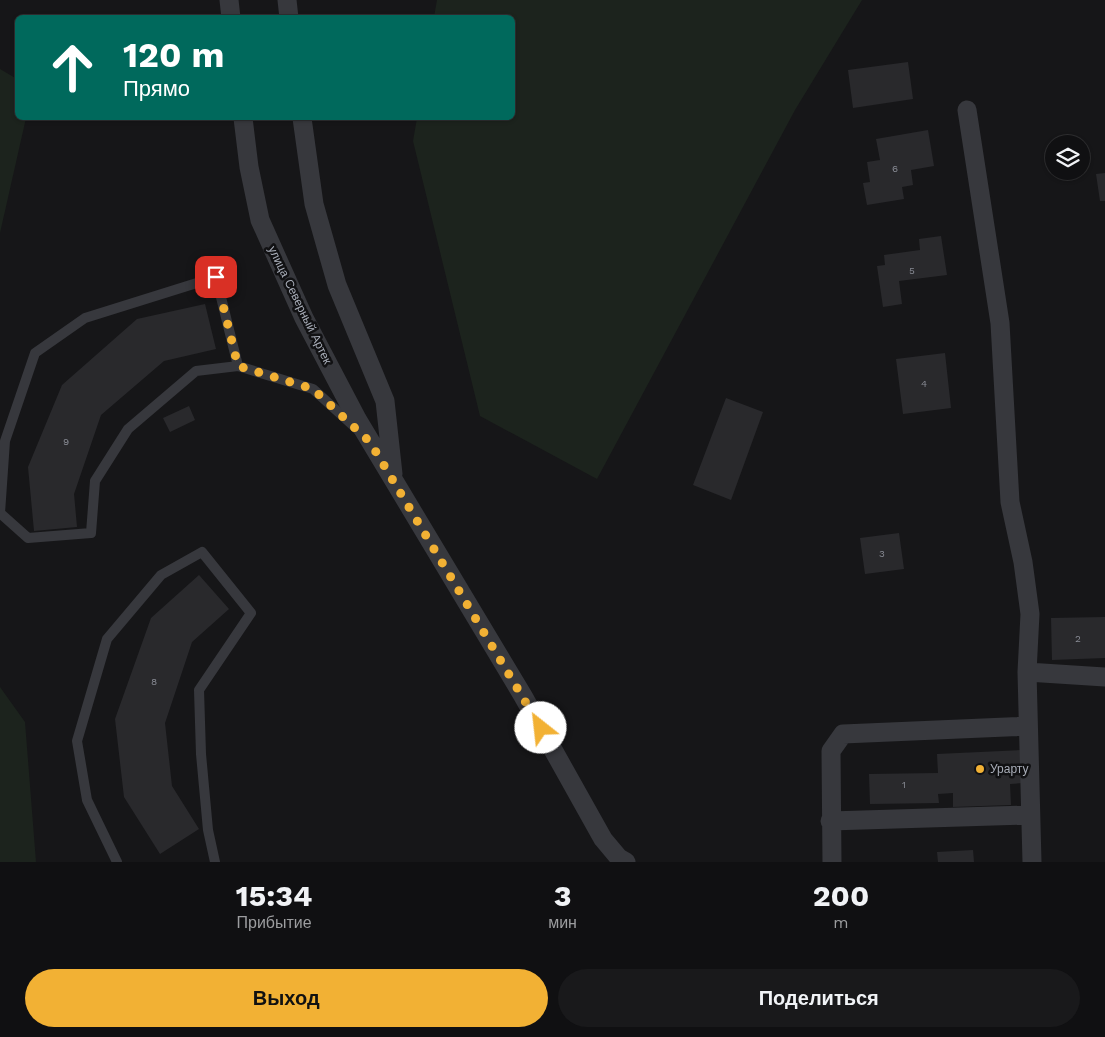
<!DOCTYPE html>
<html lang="ru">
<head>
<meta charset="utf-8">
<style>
  :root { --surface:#101012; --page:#19191b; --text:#f1f3f6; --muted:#9c9d9f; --line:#303032; --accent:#f2b134 }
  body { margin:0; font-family:"Work Sans",sans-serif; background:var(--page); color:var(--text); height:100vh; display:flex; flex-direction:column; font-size:19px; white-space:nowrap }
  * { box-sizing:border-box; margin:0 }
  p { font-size:16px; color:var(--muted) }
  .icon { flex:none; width:28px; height:28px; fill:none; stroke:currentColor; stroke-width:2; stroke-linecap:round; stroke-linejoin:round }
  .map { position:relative; height:862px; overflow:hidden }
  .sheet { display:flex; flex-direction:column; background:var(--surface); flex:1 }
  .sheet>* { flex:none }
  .hud { position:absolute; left:15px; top:15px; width:500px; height:105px; border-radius:8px; box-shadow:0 1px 4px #0004,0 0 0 1px var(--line); background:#00695c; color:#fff; overflow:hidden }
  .tools { position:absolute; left:1045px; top:135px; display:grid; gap:10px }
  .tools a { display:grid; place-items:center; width:45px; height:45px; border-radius:50%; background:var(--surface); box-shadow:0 1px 4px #0004,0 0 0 1px var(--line); font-size:25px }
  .pin { position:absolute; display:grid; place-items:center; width:42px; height:42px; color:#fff; margin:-21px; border-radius:10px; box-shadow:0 2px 8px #0006 }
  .me { position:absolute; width:55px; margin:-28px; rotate:331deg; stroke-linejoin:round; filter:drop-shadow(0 0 4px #0008) }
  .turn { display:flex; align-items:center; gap:18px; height:105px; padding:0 25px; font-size:22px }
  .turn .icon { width:65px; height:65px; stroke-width:2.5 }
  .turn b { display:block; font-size:35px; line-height:42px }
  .eta { display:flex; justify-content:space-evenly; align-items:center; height:85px; text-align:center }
  .eta b { font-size:30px; font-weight:700; line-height:35px }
  .action { display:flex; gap:10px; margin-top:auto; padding:10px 25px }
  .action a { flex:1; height:58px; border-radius:30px; background:var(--accent); color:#111; font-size:20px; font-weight:700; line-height:58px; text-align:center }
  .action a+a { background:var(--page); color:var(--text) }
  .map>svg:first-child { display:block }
  .green { fill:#1c231d }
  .building { fill:#29292c }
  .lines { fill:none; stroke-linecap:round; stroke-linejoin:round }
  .lane { stroke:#37383d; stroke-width:10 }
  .street { stroke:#37383d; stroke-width:19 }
  .route { stroke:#f2b134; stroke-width:9; stroke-dasharray:0 16.2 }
  .poi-dot { fill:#f2b134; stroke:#111113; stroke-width:2 }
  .labels { text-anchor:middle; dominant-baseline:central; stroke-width:5; stroke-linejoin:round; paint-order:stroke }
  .number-label { font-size:10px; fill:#888b94 }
  .street-label { font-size:12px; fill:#a8adb8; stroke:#111113 }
  .poi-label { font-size:12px; fill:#a8adb8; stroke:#111113; text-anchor:start }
</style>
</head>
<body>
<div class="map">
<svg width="1105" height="862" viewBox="0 0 1105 862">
  <rect width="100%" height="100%" fill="#161618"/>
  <path class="green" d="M437,0H862L795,110L597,479L480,416L413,141L417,118H512V18L434,17Z
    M0,69L17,79L18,118H26L0,233Z
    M0,687L25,722L36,862H0Z"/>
  <path class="building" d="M908,62L913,99L853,108L848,70Z
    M928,130L934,166L911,170L913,185L902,187L904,199L867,205L863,183L870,182L867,162L880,160L876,139Z
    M1105,173V201H1100L1096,174Z
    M941,236L947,275L899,281L902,304L883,307L877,266L885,265L884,255L920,250L919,239Z
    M205,304L216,349L164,361L101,415L74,494L77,527L34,531L28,467L62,385L137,319Z
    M945,353L951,408L903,414L896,359Z
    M726,398L763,412L731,500L693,485Z
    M189,406L195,420L170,432L163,418Z
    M899,533L904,569L865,574L860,538Z
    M199,575L229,609L192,642L165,723L172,786L199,829L160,854L124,797L115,719L151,618Z
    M1105,617V658L1052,660L1051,618Z
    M1022,750L1023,783L1010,784L1011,805L953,807V793L938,794L939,803L870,804L869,774L938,773L937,754Z
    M973,850L974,862H938L937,852Z"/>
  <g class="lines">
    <path class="lane" d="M238,366L216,277L85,318L35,353L5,441L0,513L28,538L91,533L95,481L128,429L196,371L238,366L313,389L357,429
      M117,862L87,800L77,741L107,639L161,575L202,552L251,613L199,690L201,754L208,830L215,862"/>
    <path class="street" d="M229,0L231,18
      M287,0L289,18
      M967,110L1000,323L1010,502L1023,562L1030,614L1027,672
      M243,118L249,167L260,220L304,318L357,419L523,696L603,839L619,858L626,862
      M302,118L314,204L337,285L385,401L393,474
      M830,821L1029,815
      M832,862L831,751L843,734L1028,726
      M1032,862L1027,672L1105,677"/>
  </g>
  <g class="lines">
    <path class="route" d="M216,277L238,366L313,389L370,442L541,728"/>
  </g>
  <circle class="poi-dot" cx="980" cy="769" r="5"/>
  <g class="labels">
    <g class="number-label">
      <text x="895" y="168">6</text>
      <text x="912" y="270">5</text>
      <text x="924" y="383">4</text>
      <text x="66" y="441">9</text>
      <text x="882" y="553">3</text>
      <text x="1078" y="638">2</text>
      <text x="154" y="681">8</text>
      <text x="904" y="784">1</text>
    </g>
    <g class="street-label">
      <text transform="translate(300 305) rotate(64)">улица Северный Артек</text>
    </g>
    <g class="poi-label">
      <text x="990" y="769">Урарту</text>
    </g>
  </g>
</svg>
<div class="tools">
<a><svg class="icon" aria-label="layers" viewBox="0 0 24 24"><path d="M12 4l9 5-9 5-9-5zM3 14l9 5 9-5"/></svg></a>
</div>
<div class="pin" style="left:216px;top:277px;background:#d93025"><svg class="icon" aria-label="arrive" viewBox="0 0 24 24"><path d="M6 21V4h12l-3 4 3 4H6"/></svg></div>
<svg class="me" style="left:541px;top:728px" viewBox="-20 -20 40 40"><circle r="19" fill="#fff"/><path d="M0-13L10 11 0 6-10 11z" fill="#f2b134"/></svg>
<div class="hud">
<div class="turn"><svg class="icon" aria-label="ahead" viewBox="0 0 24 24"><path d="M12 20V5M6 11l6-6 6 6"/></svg><div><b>120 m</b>Прямо</div></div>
</div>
</div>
<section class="sheet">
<div class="eta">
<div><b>15:34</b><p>Прибытие</p></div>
<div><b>3</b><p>мин</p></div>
<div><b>200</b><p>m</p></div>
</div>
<div class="action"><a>Выход</a><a>Поделиться</a></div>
</section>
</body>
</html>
